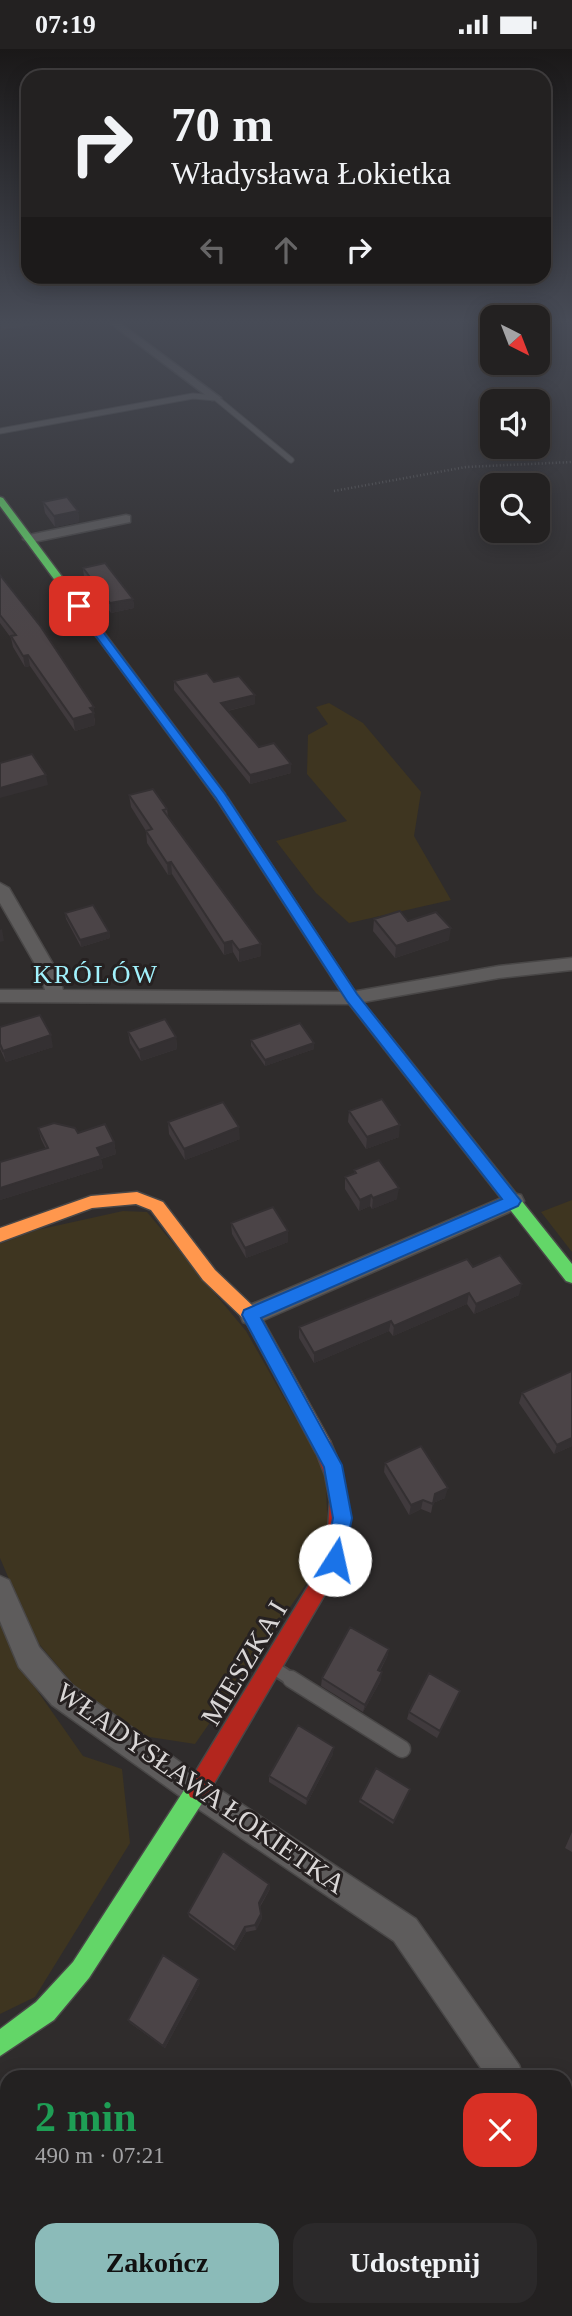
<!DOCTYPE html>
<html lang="pl">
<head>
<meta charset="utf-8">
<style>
  :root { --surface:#232121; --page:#2b292a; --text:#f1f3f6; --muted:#a3a3a5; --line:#403e3f; --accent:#8bbbb9 }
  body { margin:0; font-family:Georgia,serif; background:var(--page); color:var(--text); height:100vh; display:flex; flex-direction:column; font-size:26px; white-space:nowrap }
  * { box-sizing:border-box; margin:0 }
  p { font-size:23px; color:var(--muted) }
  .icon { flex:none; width:38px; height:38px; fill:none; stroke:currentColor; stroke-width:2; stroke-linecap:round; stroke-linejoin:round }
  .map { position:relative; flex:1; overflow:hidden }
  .side { position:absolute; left:0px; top:2021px; width:572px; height:247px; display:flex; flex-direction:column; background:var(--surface); border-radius:21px 21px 0 0; box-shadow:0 4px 18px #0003,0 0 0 2px var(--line) }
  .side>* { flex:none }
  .top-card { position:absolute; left:21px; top:21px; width:530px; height:214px; border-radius:21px; box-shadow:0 4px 18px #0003,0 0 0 2px var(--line); background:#232121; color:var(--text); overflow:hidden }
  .needle { width:46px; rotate:138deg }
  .buttons { position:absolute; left:480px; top:256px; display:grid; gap:14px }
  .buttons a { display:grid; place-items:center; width:70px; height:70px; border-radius:14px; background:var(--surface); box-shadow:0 4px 18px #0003,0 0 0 2px var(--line); font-size:35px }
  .pin { position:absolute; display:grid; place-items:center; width:60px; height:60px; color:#fff; margin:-30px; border-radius:14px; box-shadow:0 4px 10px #0006 }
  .me { position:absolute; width:77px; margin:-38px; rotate:10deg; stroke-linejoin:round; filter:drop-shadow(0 0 5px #0008) }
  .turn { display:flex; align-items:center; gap:24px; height:147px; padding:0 35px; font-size:32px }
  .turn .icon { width:91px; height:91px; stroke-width:2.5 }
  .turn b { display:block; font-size:49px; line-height:60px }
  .lanes { display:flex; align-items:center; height:66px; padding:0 35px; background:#0003; justify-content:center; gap:35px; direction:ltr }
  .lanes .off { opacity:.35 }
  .round { display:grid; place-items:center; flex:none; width:74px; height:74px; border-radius:21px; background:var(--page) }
  .summary { display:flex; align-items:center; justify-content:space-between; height:119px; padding:0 35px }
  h1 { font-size:42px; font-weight:700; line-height:52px; color:#1e9e55 }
  .button { display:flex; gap:14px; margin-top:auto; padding:14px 35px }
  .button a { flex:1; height:80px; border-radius:21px; background:var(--accent); color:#111; font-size:28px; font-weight:700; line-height:80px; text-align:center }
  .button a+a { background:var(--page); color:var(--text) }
  .status { display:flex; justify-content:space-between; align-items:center; height:49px; padding:0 35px; background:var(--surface); direction:ltr }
  .status svg { height:19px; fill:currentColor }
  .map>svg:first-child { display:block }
  .green { fill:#3e3520 }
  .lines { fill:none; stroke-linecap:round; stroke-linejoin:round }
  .lane-far2-casing { stroke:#494747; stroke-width:7 }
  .lane-far1-casing { stroke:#494747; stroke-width:16 }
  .lane-casing { stroke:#494747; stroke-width:19 }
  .street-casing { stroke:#494747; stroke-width:3 }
  .fast-casing { stroke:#494747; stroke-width:3 }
  .slow-casing { stroke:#494747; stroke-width:3 }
  .jam-casing { stroke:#494747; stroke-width:3 }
  .path { stroke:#5d5c5c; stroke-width:2.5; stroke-dasharray:1 2.5; stroke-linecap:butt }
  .lane-far2 { stroke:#5e5c5c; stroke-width:5 }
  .lane-far1 { stroke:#5e5c5c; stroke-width:12 }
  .lane { stroke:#5e5c5c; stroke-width:16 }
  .street { fill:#5e5c5c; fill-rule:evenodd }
  .fast { fill:#63d668; fill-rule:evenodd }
  .slow { fill:#ff974d; fill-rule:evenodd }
  .jam { fill:#b3261e; fill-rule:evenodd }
  .wall { fill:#403a3d }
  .shaded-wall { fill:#343032 }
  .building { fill:#4b4447; stroke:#343032; stroke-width:2 }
  .route { fill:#1a73e8; stroke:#114b97; stroke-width:2 }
  .labels { text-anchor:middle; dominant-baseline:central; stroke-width:6; stroke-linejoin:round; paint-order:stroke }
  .neighbourhood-label { font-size:26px; letter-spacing:2px; fill:#a1f2fd; stroke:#262121 }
  .near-street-label { font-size:28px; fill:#d9d6d6; stroke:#262121 }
</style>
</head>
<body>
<div class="status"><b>07:19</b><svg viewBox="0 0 49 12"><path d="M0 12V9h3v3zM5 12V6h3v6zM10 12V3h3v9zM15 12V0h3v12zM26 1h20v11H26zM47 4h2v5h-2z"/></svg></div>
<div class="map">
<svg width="572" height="2267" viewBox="0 0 572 2267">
  <rect width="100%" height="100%" fill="#2f2c2c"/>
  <path class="green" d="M329,654L363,674L421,743L414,787L451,851L349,874L316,844L276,792L347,772L307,725L308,686L328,675L316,658Z
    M572,1151V1203L541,1163Z
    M123,1162L147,1163L246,1282L325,1421L329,1502L195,1695L130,1685L73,1635L34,1589L0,1509V1195L37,1181Z
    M0,1567L20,1617L83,1707L122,1720L130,1794L35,1948L0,1965Z
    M0,2188L7,2212V2261H21L23,2267H0Z
    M169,2261H237L241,2267H162Z"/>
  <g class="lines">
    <g class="lane-far2-casing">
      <path id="lane-far2" d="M0,382L193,347L216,349L291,411"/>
    </g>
    <g class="lane-far1-casing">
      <path id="lane-far1" d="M277,1621L294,1632"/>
    </g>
    <g class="lane-casing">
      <path id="lane" d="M291,1630L402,1700"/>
    </g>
    <g class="street-casing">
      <path id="street" d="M110,274H120L221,349L212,351Z
        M126,466L130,467V473L29,494L23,490L29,486Z
        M0,834L9,839L57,922L63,941L352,943L499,917L572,909V921L499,929L352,955L0,953V941H45L39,922L0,854Z
        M513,1144L521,1146L524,1152L521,1158L259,1273L251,1276L243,1273L240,1266L243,1259Z
        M0,1527L9,1531L39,1598L72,1636L208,1733L416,1870L519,2016L523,2028H487L394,1892L188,1753L52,1656L19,1618L0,1572Z
        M565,2096L572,2099V2140L565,2137Z"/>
    </g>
    <g class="fast-casing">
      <path id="fast" d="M0,448L3,449L225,745V751H217L0,457Z
        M398,1002L403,1003L572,1215V1234L566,1232L393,1011L391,1007L393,1003Z
        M198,1729L206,1732L209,1740L206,1748L89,1929L54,1971L0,2007V1980L36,1953L73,1913L190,1732Z"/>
    </g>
    <g class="slow-casing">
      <path id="slow" d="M221,744L227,748L357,946L403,1003L405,1007L403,1011H393L347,952L215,748Z
        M137,1143L163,1153L215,1221L257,1261L330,1392L332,1398L330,1404L323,1406L316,1404L245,1271L203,1231L151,1161L136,1155L92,1159L0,1193V1179L91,1147Z"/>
    </g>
    <g class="jam-casing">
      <path id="jam" d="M323,1390L330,1392C349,1432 351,1467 345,1511L206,1748L198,1751L190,1748L187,1740L190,1732L326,1508L330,1453L325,1426L314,1398L316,1392Z"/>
    </g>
    <path class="path" d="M334,442L466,418L572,413"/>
    <use href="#lane-far2" class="lane-far2"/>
    <use href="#lane-far1" class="lane-far1"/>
    <use href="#lane" class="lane"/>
    <use href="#street" class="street"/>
    <use href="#fast" class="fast"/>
    <use href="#slow" class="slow"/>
    <use href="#jam" class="jam"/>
  </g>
  <path class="wall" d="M43,453L78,462L79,473L55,478L45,464Z
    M83,519L133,550L134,559L111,564L84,528Z
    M0,526L95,670V676L75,682L30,617L25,618L13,598L11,589L0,574Z
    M174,632L214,633L255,646V655L228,662L259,698L291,724L250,735L174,641Z
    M129,746L167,760L168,767L261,907L239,913L233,903L224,906L172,825L168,826L147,794L146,782L131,758Z
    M65,864L109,883L110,889L81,898L66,870Z
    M374,870L408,872L449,891L395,909L373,882Z
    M0,978L53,998L6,1013L0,1000Z
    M128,983L176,988L177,1000L141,1012L130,994Z
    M251,991L314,994V1000L265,1017L251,997Z
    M349,1062L399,1088L366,1100L348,1073Z
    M168,1073L240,1090L185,1111L169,1085Z
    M38,1079L78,1084L114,1093L116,1105L101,1110L103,1119L0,1151V1113L46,1100L41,1090Z
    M354,1121L397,1150L372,1160L370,1157L359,1162L345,1140V1128L354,1125Z
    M231,1174L288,1193L246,1209L232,1185Z
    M473,1218L519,1246L474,1265L467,1255L393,1287L389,1282L314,1314L299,1289V1278Z
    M572,1322V1397L554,1405L519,1354L522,1344Z
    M385,1414L445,1449L433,1454L431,1464L421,1460L409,1466L384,1423Z
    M389,1600L387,1608L380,1622L381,1631L363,1663L321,1637L322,1629Z
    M460,1642L457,1649L437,1689L407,1670L409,1663Z
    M333,1705L306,1756L269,1733V1727Z
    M410,1740L393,1775L359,1753L360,1750Z
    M572,1783V1803L565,1799Z
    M269,1835L270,1840L260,1858L262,1869L256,1881L246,1883L235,1902L189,1868L188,1864Z
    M200,1934L165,1999L130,1974L128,1971Z"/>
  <path class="shaded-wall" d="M49,275L50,283L0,290V282Z
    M78,462L79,473L55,478L54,467Z
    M133,550L134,559L111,564L110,554Z
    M28,606L30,617L25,618L23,607Z
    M255,646V655L222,663L221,654Z
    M94,658L95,676L75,682L73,670L90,659Z
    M291,715V724L250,735V726Z
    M46,726L48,736L0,749V739Z
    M171,813L172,825L168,826L167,814Z
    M451,879L449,891L395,909L396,897Z
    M2,880L4,892L0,893V881Z
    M109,883L110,889L81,898L80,891Z
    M232,892L233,903L224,906V894Z
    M261,895V907L239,913V901Z
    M51,986L53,998L6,1013L3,1002Z
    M176,988L177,1000L141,1012L139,1001Z
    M314,994V1000L265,1017V1011Z
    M400,1076L399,1088L366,1100L367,1088Z
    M239,1078L240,1090L185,1111L184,1100Z
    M114,1093L116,1105L101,1110L103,1119L0,1151V1139Z
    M399,1139L397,1150L372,1160L373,1149Z
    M371,1146L370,1157L359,1162L360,1151Z
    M288,1182V1193L246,1209L245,1199Z
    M522,1235L519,1246L474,1265L476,1255Z
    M469,1244L467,1255L393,1287L394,1277Z
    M391,1272L389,1282L314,1314V1304Z
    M572,1389V1397L554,1405L557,1396Z
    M448,1439L445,1449L433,1454L435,1445Z
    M423,1451L421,1460L409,1466L411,1456Z
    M389,1600L387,1608L376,1628L378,1621Z
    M382,1623L381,1631L363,1663L365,1656Z
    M334,1698L333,1705L306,1756L307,1750Z
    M269,1835L270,1840L259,1858V1854Z
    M261,1865L262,1869L256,1881L255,1876Z
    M245,1878L246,1883L235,1902L234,1898Z
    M199,1930L200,1934L165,1999L163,1997Z"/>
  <path class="building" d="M0,274H49V275L0,282Z
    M67,448L78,462L54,467L43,453Z
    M105,514L133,550L110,554L83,519Z
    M0,526L41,578L94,658L90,659L94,664L73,670L28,606L23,607L11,587L16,586L0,566Z
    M207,624L214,633L239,627L255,646L221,654L259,698L274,694L291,715L250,726L174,632Z
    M32,705L46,726L0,739V714Z
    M153,740L167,760L163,761L261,895L239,901L232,892L224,894L171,813L167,814L146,782L152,780L129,746Z
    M93,856L109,883L80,891L65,864Z
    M400,862L408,872L436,863L451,879L396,897L374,870Z
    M40,966L51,986L3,1002L0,995V978Z
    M165,970L176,988L139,1001L128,983Z
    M300,974L314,994L265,1011L251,991Z
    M382,1050L400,1076L367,1088L349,1062Z
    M223,1053L239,1078L184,1100L168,1073Z
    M54,1074L75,1079L78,1084L105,1075L114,1093L97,1099L101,1107L0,1139V1113L48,1099L38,1079Z
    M379,1111L399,1139L373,1149L371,1146L360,1151L345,1128L356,1124L354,1121Z
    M273,1158L288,1182L245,1199L231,1174Z
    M500,1206L522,1235L476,1255L469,1244L394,1277L391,1272L314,1304L299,1278L467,1210L473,1218Z
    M572,1322V1389L557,1396L522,1344Z
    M421,1397L448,1439L435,1445L433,1455L423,1451L411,1456L385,1414Z
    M350,1578L389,1600L378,1621L382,1623L365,1656L322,1629Z
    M429,1624L460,1642L440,1682L409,1663Z
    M298,1676L334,1698L307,1750L269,1727Z
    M376,1719L410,1740L394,1772L360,1750Z
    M223,1802L269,1835L259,1854L261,1865L255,1876L245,1878L234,1898L188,1864Z
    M163,1906L199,1930L163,1997L128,1971Z"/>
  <linearGradient id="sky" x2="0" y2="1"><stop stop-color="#1a1818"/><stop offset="0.46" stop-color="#474b56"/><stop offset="1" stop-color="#474b56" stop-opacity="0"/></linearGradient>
  <rect width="572" height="592" fill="url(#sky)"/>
  <path class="route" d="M75,555H82L225,745L357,945L521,1152L518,1157L261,1269L342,1416L352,1469L342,1518L335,1521L328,1518L325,1511L333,1469L324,1418L242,1266L244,1261L502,1150L347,952L216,749L75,559Z"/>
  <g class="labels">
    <g class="neighbourhood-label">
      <text x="96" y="925">KRÓLÓW</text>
    </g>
    <g class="near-street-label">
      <text transform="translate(244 1614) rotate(-59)">MIESZKA I</text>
      <text transform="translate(201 1739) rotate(35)">WŁADYSŁAWA ŁOKIETKA</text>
    </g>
  </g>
</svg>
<div class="buttons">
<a><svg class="needle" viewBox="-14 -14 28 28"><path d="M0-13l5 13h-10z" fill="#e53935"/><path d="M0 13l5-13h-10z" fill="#a3a3a5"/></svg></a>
<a><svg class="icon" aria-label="sound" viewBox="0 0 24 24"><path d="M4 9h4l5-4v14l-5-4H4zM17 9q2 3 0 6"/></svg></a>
<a><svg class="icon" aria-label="search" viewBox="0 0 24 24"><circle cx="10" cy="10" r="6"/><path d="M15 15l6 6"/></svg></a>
</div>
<div class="pin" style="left:79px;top:557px;background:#d93025"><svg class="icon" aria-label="arrive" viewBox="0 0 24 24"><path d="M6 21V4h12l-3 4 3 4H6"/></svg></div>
<svg class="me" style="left:335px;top:1511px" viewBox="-20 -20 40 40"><circle r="19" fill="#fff"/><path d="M0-13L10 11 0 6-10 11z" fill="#1a73e8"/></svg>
<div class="top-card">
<div class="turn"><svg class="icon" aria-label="right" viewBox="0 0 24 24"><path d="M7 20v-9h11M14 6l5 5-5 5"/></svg><div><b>70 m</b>Władysława Łokietka</div></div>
<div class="lanes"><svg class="icon off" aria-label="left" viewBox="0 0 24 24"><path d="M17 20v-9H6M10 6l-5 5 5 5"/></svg><svg class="icon off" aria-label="ahead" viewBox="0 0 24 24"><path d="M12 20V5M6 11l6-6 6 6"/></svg><svg class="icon" aria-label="right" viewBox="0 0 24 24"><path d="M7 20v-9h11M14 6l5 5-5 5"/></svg></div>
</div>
<section class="side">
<div class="summary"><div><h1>2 min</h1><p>490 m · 07:21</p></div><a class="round" style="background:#d93025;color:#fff"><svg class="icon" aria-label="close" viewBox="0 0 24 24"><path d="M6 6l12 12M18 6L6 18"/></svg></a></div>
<div class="button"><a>Zakończ</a><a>Udostępnij</a></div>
</section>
</div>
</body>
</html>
